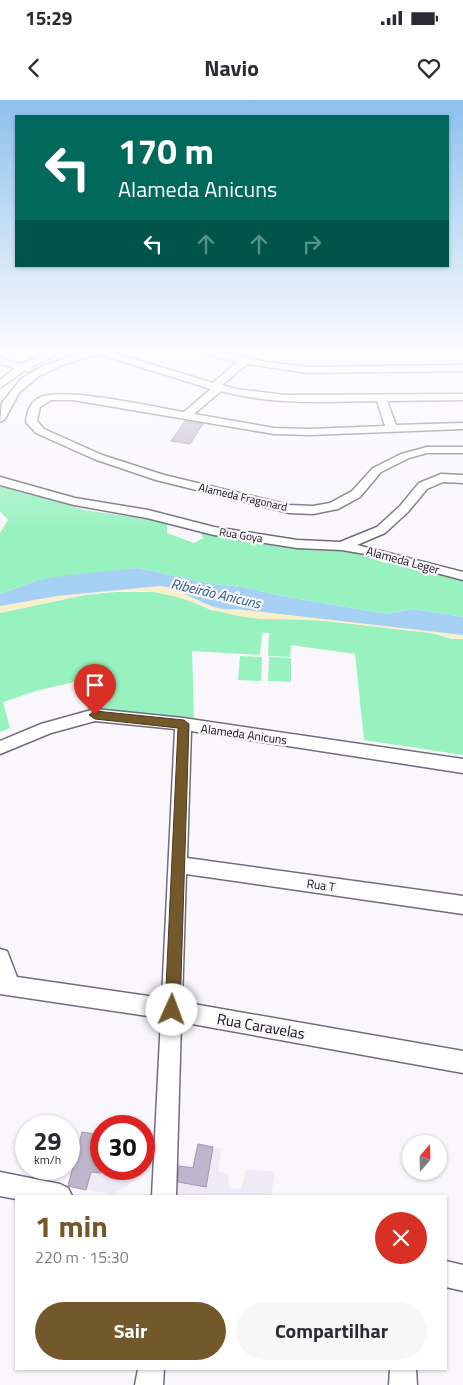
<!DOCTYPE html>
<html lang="pt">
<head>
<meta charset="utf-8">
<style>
  :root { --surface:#fff; --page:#f7f7f7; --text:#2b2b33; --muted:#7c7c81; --accent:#72582a }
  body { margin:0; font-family:"Titillium Web",sans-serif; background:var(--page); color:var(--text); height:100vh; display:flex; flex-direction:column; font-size:19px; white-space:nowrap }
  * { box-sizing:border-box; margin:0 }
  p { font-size:16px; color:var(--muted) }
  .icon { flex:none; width:28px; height:28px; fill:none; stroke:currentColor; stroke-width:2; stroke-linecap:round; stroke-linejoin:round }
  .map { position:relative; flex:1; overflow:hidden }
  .drawer { position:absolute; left:15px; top:1095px; width:432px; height:175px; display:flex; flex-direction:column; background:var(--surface); border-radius:0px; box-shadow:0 1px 4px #0004 }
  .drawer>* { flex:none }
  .guide { position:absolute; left:15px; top:15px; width:434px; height:152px; border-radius:0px; box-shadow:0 1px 4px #0004; background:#00695c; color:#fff; overflow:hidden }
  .needle { width:32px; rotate:20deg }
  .buttons { position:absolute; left:402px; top:1035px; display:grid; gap:10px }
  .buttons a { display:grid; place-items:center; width:45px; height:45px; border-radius:50%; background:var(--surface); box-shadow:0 1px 4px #0004; font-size:25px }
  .speed { position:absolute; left:15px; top:1015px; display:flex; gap:10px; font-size:25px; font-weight:700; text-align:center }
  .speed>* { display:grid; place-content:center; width:65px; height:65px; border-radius:50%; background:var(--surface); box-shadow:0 1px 4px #0004; line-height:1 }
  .speed small { font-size:12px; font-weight:400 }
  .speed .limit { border:8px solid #d22; background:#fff; color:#111 }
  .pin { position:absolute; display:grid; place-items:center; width:42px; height:42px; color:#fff; margin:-51px -21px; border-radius:50% 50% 50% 0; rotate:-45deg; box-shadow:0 0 5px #0007 }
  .pin .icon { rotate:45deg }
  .me { position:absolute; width:55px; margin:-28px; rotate:2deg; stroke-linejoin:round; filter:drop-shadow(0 0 4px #0008) }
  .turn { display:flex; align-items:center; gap:18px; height:105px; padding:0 20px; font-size:22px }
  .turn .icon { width:65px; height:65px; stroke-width:2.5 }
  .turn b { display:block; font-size:35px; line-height:42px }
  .lanes { display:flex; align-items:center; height:48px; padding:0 20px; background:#0003; justify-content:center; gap:25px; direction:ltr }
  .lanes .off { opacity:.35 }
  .round { display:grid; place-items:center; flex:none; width:52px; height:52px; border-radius:26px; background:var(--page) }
  .overview { display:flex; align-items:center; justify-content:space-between; height:85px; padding:0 20px }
  h1 { font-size:30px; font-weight:700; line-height:38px; color:var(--accent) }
  .cta { display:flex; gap:10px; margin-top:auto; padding:10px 20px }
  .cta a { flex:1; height:58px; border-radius:30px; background:var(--accent); color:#fff; font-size:20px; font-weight:700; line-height:58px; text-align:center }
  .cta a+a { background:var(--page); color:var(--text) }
  .status { display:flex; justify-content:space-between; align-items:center; height:35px; padding:0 25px; background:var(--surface); direction:ltr }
  .status svg { height:14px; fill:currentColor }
  header { display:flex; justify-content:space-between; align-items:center; height:65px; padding:0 20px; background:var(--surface); font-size:22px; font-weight:700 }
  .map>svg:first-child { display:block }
  .built { fill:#eeebf6 }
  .green { fill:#98f2bf }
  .sand { fill:#f9efc9 }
  .water { fill:#a6d1f5 }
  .building { fill:#beb6cc; stroke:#a29ab0 }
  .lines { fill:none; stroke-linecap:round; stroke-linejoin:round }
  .minor-casing { stroke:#726b7f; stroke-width:3 }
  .minor { fill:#fff; fill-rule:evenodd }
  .route { fill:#72582a; stroke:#4a391b }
  .labels { text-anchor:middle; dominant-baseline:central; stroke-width:4.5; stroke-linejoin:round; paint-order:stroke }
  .far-street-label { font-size:11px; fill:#120f17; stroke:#f9f7fc }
  .street-label { font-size:12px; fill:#120f17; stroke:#f9f7fc }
  .water-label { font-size:14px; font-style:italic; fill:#265b83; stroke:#f9f7fc }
  .near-street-label { font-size:15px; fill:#120f17; stroke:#f9f7fc }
</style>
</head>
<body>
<div class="status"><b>15:29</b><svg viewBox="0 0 49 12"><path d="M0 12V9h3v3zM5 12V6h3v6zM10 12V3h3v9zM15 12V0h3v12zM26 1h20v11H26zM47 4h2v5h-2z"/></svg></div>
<header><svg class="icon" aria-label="back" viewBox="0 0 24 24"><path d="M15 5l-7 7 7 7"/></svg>Navio<svg class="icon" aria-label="heart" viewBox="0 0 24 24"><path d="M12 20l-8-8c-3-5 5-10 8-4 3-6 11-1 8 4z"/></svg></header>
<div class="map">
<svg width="463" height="1285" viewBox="0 0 463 1285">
  <rect width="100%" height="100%" fill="#f9f7fc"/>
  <path class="built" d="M82,1032L101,1035V1069H141L140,1076L126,1087L111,1094L68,1086Z
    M197,1043L221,1049L219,1072L228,1074L229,1088L241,1089L246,1069L275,1072L271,1096H179L172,1083L175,1063L192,1065Z"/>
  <path class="green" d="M0,384L84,410L167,422V433L194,443L203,438L200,430L273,445L311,450L354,451L382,462L413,467L463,481V517L413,509L387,514L287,497L241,487L212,484L138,468L38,480L0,494V433L8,420L0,411Z
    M116,492H153L180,497L211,510L260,519H308L432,533L452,539H463V655L364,640L355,554L291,545L290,557L268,556L269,533H262L260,555L192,551L194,618L88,609L87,579L36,591L3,602L10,628L0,632V513L85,495Z
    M240,556L262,557L261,581L238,580Z
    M269,557L291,558V582L268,581Z"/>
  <path class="sand" d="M160,486C177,488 189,498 204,503C221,509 236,509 254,510L453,533L463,535V539C451,539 441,534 430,533C398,529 367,526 336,522C302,518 268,522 234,515C206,510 182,495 154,492C103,486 49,503 0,513V506L57,496Z"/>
  <path class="water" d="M138,468L212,484L241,487L287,497L387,514L413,509L463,517V535L236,509C209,513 186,489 160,486L57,496L0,506V494L38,480L69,475Z"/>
  <path class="building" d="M185,321L203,324L190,344L171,341Z
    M82,1032L101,1035V1073L91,1072L86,1090L68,1086Z
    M198,1044L213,1047L206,1087L178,1082L179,1066L193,1068Z"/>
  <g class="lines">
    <g class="minor-casing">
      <path id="minor" d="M50,252L53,253V257L31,267L34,269L33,271H24L0,288V280L15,268L0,264V258L21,264Z
        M85,252H111L213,283L237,262L205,254L203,252H220L266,262L308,267L463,265V271L308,273L247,264L222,285L236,289L286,295L463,294V300L387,301L396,325L463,323V329L310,335L274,334L73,300H51L40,307L37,321L44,329L102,355L164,375L289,405L313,406L330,403L352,391L373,368L401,354L427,347H463V353H427L409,358L381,372L360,397L338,409L313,414L289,413L156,380L94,359L36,333L26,322C27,312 30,301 41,297C66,287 153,307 184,312L211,289L98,254L62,265L39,276L19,293L5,319L0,322L2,303L21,279L43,266ZM221,291C271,305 325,302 377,301L385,326L310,329L274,328L194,314Z
        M441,374L463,375V383L443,382L427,389L408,412L385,433L357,445L463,472V480L365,454L342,450L297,448L214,435L147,418L74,405L0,385V377L75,398L148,410L214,427L297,440L340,442L377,427L400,406L419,383Z
        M95,609L183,618L463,659V673L191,631L187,758L463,796V814L186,774L182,902L463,951V973L181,922L176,1096H152L161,918L0,894V849L7,851L17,877L162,898L175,629L95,621L51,633L0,654V641L41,624Z
        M0,1072L60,1084L68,1088L72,1096H16V1099L0,1096Z
        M446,1161L463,1165V1191L446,1187Z
        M138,1269H164L163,1285H135Z
        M390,1269H416L417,1285H389Z"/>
    </g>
    <use href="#minor" class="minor"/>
  </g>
  <linearGradient id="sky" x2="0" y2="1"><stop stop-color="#8dc0ed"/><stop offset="0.58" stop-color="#fcfbfe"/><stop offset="1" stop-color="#fcfbfe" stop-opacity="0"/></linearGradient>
  <rect width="463" height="432" fill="url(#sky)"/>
  <path class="route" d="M95,611L184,620L189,624L180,910L177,915L172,917L167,915L165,910L178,628L95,619L89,615Z"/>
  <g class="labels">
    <g class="far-street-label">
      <text transform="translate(243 397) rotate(13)">Alameda Fragonard</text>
      <text transform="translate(241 435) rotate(9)">Rua Goya</text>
    </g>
    <g class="street-label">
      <text transform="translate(403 460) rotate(15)">Alameda Leger</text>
      <text transform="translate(244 634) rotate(8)">Alameda Anicuns</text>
      <text transform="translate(321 785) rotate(8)">Rua T</text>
    </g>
    <g class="water-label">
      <text transform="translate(216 493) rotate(13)">Ribeirão Anicuns</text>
    </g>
    <g class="near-street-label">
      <text transform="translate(261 926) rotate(10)">Rua Caravelas</text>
    </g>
  </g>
</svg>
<div class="buttons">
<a><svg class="needle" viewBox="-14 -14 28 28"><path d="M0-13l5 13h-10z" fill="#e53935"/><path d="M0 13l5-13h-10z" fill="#7c7c81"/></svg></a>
</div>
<div class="speed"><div>29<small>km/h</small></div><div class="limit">30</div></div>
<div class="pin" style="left:95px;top:615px;background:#d93025"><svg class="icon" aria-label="arrive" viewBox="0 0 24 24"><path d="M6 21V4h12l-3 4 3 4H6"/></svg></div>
<svg class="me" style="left:172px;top:910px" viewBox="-20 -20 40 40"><circle r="19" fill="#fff"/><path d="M0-13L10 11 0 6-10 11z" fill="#72582a"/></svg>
<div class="guide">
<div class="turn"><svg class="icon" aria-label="left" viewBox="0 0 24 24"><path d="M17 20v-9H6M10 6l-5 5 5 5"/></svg><div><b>170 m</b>Alameda Anicuns</div></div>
<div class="lanes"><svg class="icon" aria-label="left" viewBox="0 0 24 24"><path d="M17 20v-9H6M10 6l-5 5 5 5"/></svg><svg class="icon off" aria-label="ahead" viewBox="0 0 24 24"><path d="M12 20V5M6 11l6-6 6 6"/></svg><svg class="icon off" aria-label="ahead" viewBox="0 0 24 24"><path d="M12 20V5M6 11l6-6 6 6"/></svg><svg class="icon off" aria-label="right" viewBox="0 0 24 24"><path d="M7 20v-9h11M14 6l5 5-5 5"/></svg></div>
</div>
<section class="drawer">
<div class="overview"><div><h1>1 min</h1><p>220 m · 15:30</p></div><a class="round" style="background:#d93025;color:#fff"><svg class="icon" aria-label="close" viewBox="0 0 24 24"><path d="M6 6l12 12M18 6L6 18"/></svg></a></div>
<div class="cta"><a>Sair</a><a>Compartilhar</a></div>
</section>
</div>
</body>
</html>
